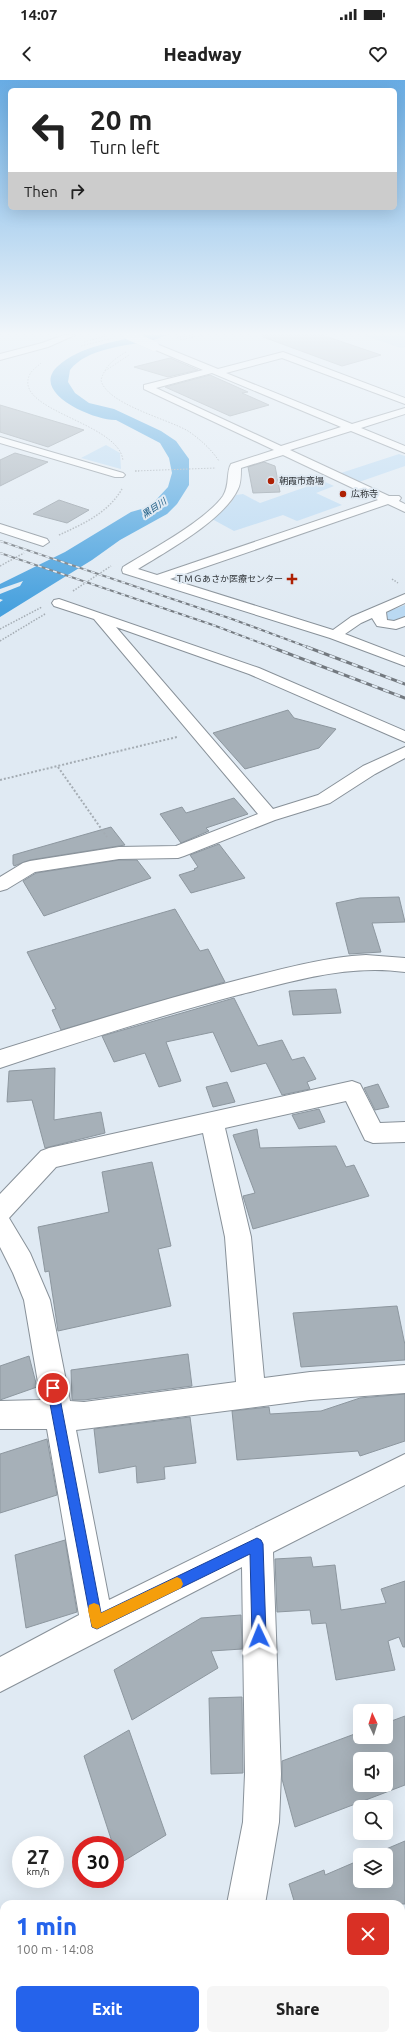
<!DOCTYPE html>
<html lang="en">
<head>
<meta charset="utf-8">
<style>
  :root { --surface:#fff; --page:#f6f6f6; --text:#222; --muted:#767676; --accent:#2563eb }
  body { margin:0; font-family:Ubuntu,"Noto Sans JP",sans-serif; background:var(--page); color:var(--text); height:100vh; display:flex; flex-direction:column; font-size:15px; white-space:nowrap }
  * { box-sizing:border-box; margin:0 }
  p { font-size:13px; color:var(--muted) }
  .icon { flex:none; width:22px; height:22px; fill:none; stroke:currentColor; stroke-width:2; stroke-linecap:round; stroke-linejoin:round }
  .map { position:relative; flex:1; overflow:hidden }
  .side { position:absolute; left:0px; top:1820px; width:405px; height:140px; display:flex; flex-direction:column; background:var(--surface); border-radius:12px 12px 0 0; box-shadow:0 4px 16px #0002 }
  .side>* { flex:none }
  .top-card { position:absolute; left:8px; top:8px; width:389px; height:122px; border-radius:6px; box-shadow:0 4px 16px #0002; background:#fff; color:var(--text); overflow:hidden }
  .needle { width:26px; rotate:356deg }
  .buttons { position:absolute; left:353px; top:1624px; display:grid; gap:8px }
  .buttons a { display:grid; place-items:center; width:40px; height:40px; border-radius:6px; background:var(--surface); box-shadow:0 4px 16px #0002; font-size:20px }
  .speed { position:absolute; left:12px; top:1756px; display:flex; gap:8px; font-size:20px; font-weight:700; text-align:center }
  .speed>* { display:grid; place-content:center; width:52px; height:52px; border-radius:50%; background:var(--surface); box-shadow:0 4px 16px #0002; line-height:1 }
  .speed small { font-size:10px; font-weight:400 }
  .speed .limit { border:6px solid #d22; background:#fff; color:#111 }
  .pin { position:absolute; display:grid; place-items:center; width:34px; height:34px; color:#fff; margin:-17px; border:2px solid #fff; border-radius:50%; box-shadow:0 1px 4px #0007 }
  .me { position:absolute; width:44px; margin:-22px; rotate:358deg; stroke-linejoin:round; filter:drop-shadow(0 0 3px #0008) }
  .turn { display:flex; align-items:center; gap:14px; height:84px; padding:0 16px; font-size:18px }
  .turn .icon { width:52px; height:52px; stroke-width:2.5 }
  .turn b { display:block; font-size:28px; line-height:34px }
  .then { display:flex; align-items:center; height:38px; padding:0 16px; background:#0003; gap:8px; font-size:15px }
  .round { display:grid; place-items:center; flex:none; width:42px; height:42px; border-radius:6px; background:var(--page) }
  .overview { display:flex; align-items:center; justify-content:space-between; height:68px; padding:0 16px }
  h1 { font-size:24px; font-weight:800; line-height:30px; color:var(--accent) }
  .button { display:flex; gap:8px; margin-top:auto; padding:8px 16px }
  .button a { flex:1; height:46px; border-radius:6px; background:var(--accent); color:#fff; font-size:16px; font-weight:800; line-height:46px; text-align:center }
  .button a+a { background:var(--page); color:var(--text) }
  .status { display:flex; justify-content:space-between; align-items:center; height:28px; padding:0 20px; background:var(--surface); direction:ltr }
  .status svg { height:11px; fill:currentColor }
  header { display:flex; justify-content:space-between; align-items:center; height:52px; padding:0 16px; background:var(--surface); font-size:18px; font-weight:800 }
  .map>svg:first-child { display:block }
  .green { fill:#bad9f2 }
  .water { fill:#48a1de }
  .building { fill:#a6b0b8; stroke:#8d979f; fill-rule:evenodd }
  .lines { fill:none; stroke-linecap:round; stroke-linejoin:round }
  .minor-casing { stroke:#889199; stroke-width:2 }
  .path-far2 { stroke:#a4acb3; stroke-width:1; stroke-dasharray:1.5 1.5; stroke-linecap:butt }
  .path-far1 { stroke:#a4acb3; stroke-width:1.5; stroke-dasharray:1.5 1.5; stroke-linecap:butt }
  .path { stroke:#a4acb3; stroke-width:2; stroke-dasharray:2 2; stroke-linecap:butt }
  .minor { fill:#fff; fill-rule:evenodd }
  .rail-far1-casing { stroke:#73797f; stroke-width:2 }
  .rail-casing { stroke:#73797f; stroke-width:3 }
  .rail-far1 { stroke:#e0eaf3; stroke-width:1.5; stroke-dasharray:4; stroke-linecap:butt }
  .rail { stroke:#e0eaf3; stroke-width:2; stroke-dasharray:6; stroke-linecap:butt }
  .minor-bridge-casing { stroke:#889199; stroke-width:10; stroke-linecap:butt }
  .minor-bridge { stroke:#fff; stroke-width:10 }
  .route { fill:#2563eb; stroke:#184099 }
  .slow { fill:#f59e0b }
  .poi-dot { fill:#ae2003; stroke:#e0eaf3; stroke-width:1.5 }
  .labels { text-anchor:middle; dominant-baseline:central; stroke-width:4; stroke-linejoin:round; paint-order:stroke }
  .far-poi-label { font-size:9px; fill:#2f3337; stroke:#e0eaf3; text-anchor:start }
  .far-water-label { font-size:9px; font-style:italic; fill:#195982; stroke:#e0eaf3 }
</style>
</head>
<body>
<div class="status"><b>14:07</b><svg viewBox="0 0 49 12"><path d="M0 12V9h3v3zM5 12V6h3v6zM10 12V3h3v9zM15 12V0h3v12zM26 1h20v11H26zM47 4h2v5h-2z"/></svg></div>
<header><svg class="icon" aria-label="back" viewBox="0 0 24 24"><path d="M15 5l-7 7 7 7"/></svg>Headway<svg class="icon" aria-label="heart" viewBox="0 0 24 24"><path d="M12 20l-8-8c-3-5 5-10 8-4 3-6 11-1 8 4z"/></svg></header>
<div class="map">
<svg width="405" height="1960" viewBox="0 0 405 1960">
  <rect width="100%" height="100%" fill="#e0eaf3"/>
  <path class="green" d="M363,255H401L405,256V267L401,268Z
    M106,365L120,373L121,389L81,378Z
    M399,374L405,376V386L359,402L341,393Z
    M323,401L334,406L316,413L342,425L297,441L283,435L234,451L212,439L230,424L236,415L243,414L260,423Z
    M405,525V536L395,541L387,540L384,533Z"/>
  <path class="water" d="M143,255H168C162,256 156,260 150,261C125,266 87,268 70,290L68,302L75,313L89,323L114,329L161,351L176,361L189,379V405L177,424L167,434L120,460L92,480L0,537V522L3,520L0,519V514L20,506L23,501L0,509V504L65,472L131,432L145,428L155,421L168,407L172,393L169,378L160,363L116,340C96,341 28,313 58,286C80,266 115,262 143,255Z"/>
  <path class="building" d="M263,255H322L381,275L342,286L263,257Z
    M170,278L198,290L168,297L134,287Z
    M210,295L248,312L242,313L269,325L230,336L165,307Z
    M0,325L84,350L48,367L0,352Z
    M15,373L48,382L0,406V380Z
    M264,382L275,386L280,412L253,413L248,387Z
    M59,420L89,430L67,443L33,434Z
    M288,630L294,638L336,649L319,668L245,689L213,653Z
    M234,718L248,734L206,748L209,751L181,763L160,734L182,727L186,733Z
    M111,747L125,765L30,780L14,786L13,784V775Z
    M219,764L245,798L191,813L179,795L195,790L194,789L198,787L190,775Z
    M119,780H137L151,798L44,836L23,801L36,793Z
    M399,817L405,842L372,843L381,872L349,874L336,823L360,818Z
    M175,829L200,871L208,869L225,902L61,950L52,930L56,929L27,872Z
    M336,909L341,933L293,935L289,911Z
    M234,918L258,966L282,960L292,980L304,977L316,999L307,1002L310,1009L282,1015L266,983L231,992L213,952L166,962L181,1001L159,1007L145,973L114,982L102,956Z
    M55,988L54,1040L101,1032L105,1053L45,1068L32,1020L7,1022L9,991Z
    M227,1002L235,1022L213,1027L206,1007Z
    M378,1004L389,1027L375,1030L364,1008Z
    M319,1029L325,1042L299,1049L292,1035Z
    M257,1049L260,1068L336,1066L346,1087L354,1085L369,1116L253,1149L243,1116L255,1113L233,1055Z
    M152,1082L171,1166L158,1169L171,1226L58,1251L49,1191L45,1192L38,1147L109,1132L102,1092Z
    M397,1226L405,1265V1280L301,1287L293,1233Z
    M188,1274L192,1306L84,1320H72L71,1290Z
    M29,1276L37,1307L0,1320V1286Z
    M405,1314V1361L360,1376L358,1371L237,1380L232,1331L269,1327L270,1334L321,1331L360,1318Z
    M190,1337L196,1383L164,1387L165,1399L137,1403L136,1386L99,1393L94,1349Z
    M47,1359L57,1415L0,1433V1374Z
    M65,1460L77,1532L26,1548L15,1475Z
    M311,1477L313,1487L335,1485L341,1530L386,1523L381,1509L405,1501V1567H403L399,1557L388,1561L395,1590L336,1600L326,1543L312,1544L310,1530L277,1532L275,1479Z
    M241,1535L242,1569L211,1571L218,1588L132,1640L114,1590L201,1538Z
    M242,1617L243,1693L211,1694L209,1618Z
    M405,1636V1705L295,1747L282,1699V1681L360,1652V1657H386V1643ZM360,1679H386V1705H360Z
    M129,1650L166,1755L119,1784L115,1765H113L84,1676Z
    M405,1761V1824H295L289,1804L324,1790L325,1795L360,1780V1801H386V1775H372Z"/>
  <g class="lines">
    <g class="minor-casing">
      <path id="minor" d="M64,255H75L48,267L0,280V274L42,263Z
        M154,263L218,289L283,272L405,318V324L282,278L226,293L352,344L405,328V334L361,348L405,366V373L351,351L290,370L389,416H399L401,418L399,421L405,424V432L388,424L170,499L333,550L351,537L405,514V523L386,532L387,540L394,541L405,537V546L396,549L377,546L372,538L361,543L345,554L405,577V586L330,558L123,493L122,490L123,487C151,470 205,441 223,416C230,405 226,392 231,384L274,370L144,309V305L203,290L151,268V264ZM212,293L341,347L281,366L156,308ZM283,375L378,420L157,495L138,489C167,471 224,440 238,409C241,403 241,395 241,388Z
        M0,357L123,393L125,395L123,397H115L0,363Z
        M0,444L47,459L49,462L43,466L0,452Z
        M59,519L259,588L405,651V662L249,594L116,547L273,729L318,715L363,686L405,667V678L375,694L330,723L275,740L184,776L178,778L119,779L35,792L7,809L0,811V797L23,783L30,781L119,767L176,766L258,734L94,539L54,526L52,523L54,520Z
        M366,875L405,878V892C347,884 294,901 238,915C158,936 79,962 0,988V970C80,945 160,920 242,899C283,889 324,877 366,875Z
        M352,1001L360,1004L380,1043L405,1042V1062L373,1063L365,1060L346,1021L225,1048L251,1157L264,1298L310,1292L405,1285V1313L310,1320L76,1350L109,1520L405,1374V1405L273,1472L281,1694L279,1742L265,1824H227L243,1742L245,1694L242,1487L0,1612V1577L79,1535L47,1349H0V1321L41,1320L24,1220L13,1193L0,1167V1114L41,1071L49,1068ZM203,1053L225,1157L236,1302L84,1322L70,1321L50,1220L30,1173L9,1138L56,1087Z
        M405,1915V1955L401,1957L399,1956H401V1917Z
        M170,1956H210L211,1960H171Z
        M329,1956H376L374,1960H327Z"/>
    </g>
    <path class="path-far2" d="M177,258L192,255
      M180,260L202,255
      M84,262L109,255
      M81,266L113,258
      M126,272C114,279 105,286 101,300C106,324 168,339 188,351C200,359 211,369 219,381
      M41,283C38,286 32,290 30,294C11,331 120,342 123,381
      M105,291L129,275
      M135,391L216,388"/>
    <path class="path-far1" d="M135,391H139
      M59,455C83,444 108,433 122,409
      M0,486L24,473
      M392,499L398,503
      M73,511L111,486
      M0,549L42,527
      M0,561L45,534"/>
    <path class="path" d="M58,687L107,757
      M0,700L177,657"/>
    <use href="#minor" class="minor"/>
    <g class="rail-far1-casing">
      <path id="rail-far1" d="M0,461L232,539L310,568
        M0,473L213,545L274,568"/>
    </g>
    <g class="rail-casing">
      <path id="rail" d="M271,567L405,618
        M307,567L405,604"/>
    </g>
    <use href="#rail-far1" class="rail-far1"/>
    <use href="#rail" class="rail"/>
    <g class="minor-bridge-casing">
      <path id="minor-bridge" d="M129,255L154,266"/>
    </g>
    <use href="#minor-bridge" class="minor-bridge"/>
  </g>
  <linearGradient id="sky" x2="0" y2="1"><stop stop-color="#68ace4"/><stop offset="0.48" stop-color="#f1f6fa"/><stop offset="1" stop-color="#f1f6fa" stop-opacity="0"/></linearGradient>
  <rect width="405" height="529" fill="url(#sky)"/>
  <path class="route" d="M53,1302L57,1303L58,1308L101,1533L257,1458L261,1460L263,1464L266,1556L264,1561L259,1563L254,1561L252,1556L250,1474L101,1547L97,1549L92,1547L47,1308L49,1303Z"/>
  <path class="slow" d="M177,1497L181,1499L183,1504L181,1508L101,1547L97,1549L92,1547L88,1530L89,1525L94,1523L99,1525L101,1533Z"/>
  <g class="poi-dot">
    <circle cx="271" cy="401" r="4"/>
    <circle cx="343" cy="414" r="4"/>
    <path d="M290 493h4v4h4v4h-4v4h-4v-4h-4v-4h4z"/>
  </g>
  <g class="labels">
    <g class="far-poi-label">
      <text x="279" y="401">朝霞市斎場</text>
      <text x="351" y="414">広称寺</text>
      <text x="283" y="499" text-anchor="end">ＴＭＧあさか医療センター</text>
    </g>
    <g class="far-water-label">
      <text transform="translate(154 428) rotate(-34)">黒目川</text>
    </g>
  </g>
</svg>
<div class="buttons">
<a><svg class="needle" viewBox="-14 -14 28 28"><path d="M0-13l5 13h-10z" fill="#e53935"/><path d="M0 13l5-13h-10z" fill="#767676"/></svg></a>
<a><svg class="icon" aria-label="sound" viewBox="0 0 24 24"><path d="M4 9h4l5-4v14l-5-4H4zM17 9q2 3 0 6"/></svg></a>
<a><svg class="icon" aria-label="search" viewBox="0 0 24 24"><circle cx="10" cy="10" r="6"/><path d="M15 15l6 6"/></svg></a>
<a><svg class="icon" aria-label="layers" viewBox="0 0 24 24"><path d="M12 4l9 5-9 5-9-5zM3 14l9 5 9-5"/></svg></a>
</div>
<div class="speed"><div>27<small>km/h</small></div><div class="limit">30</div></div>
<div class="pin" style="left:53px;top:1308px;background:#d93025"><svg class="icon" aria-label="arrive" viewBox="0 0 24 24"><path d="M6 21V4h12l-3 4 3 4H6"/></svg></div>
<svg class="me" style="left:259px;top:1556px" viewBox="-20 -20 40 40"><path d="M0-17L14 15 0 8-14 15z" fill="#2563eb" stroke="#fff" stroke-width="4"/></svg>
<div class="top-card">
<div class="turn"><svg class="icon" aria-label="left" viewBox="0 0 24 24"><path d="M17 20v-9H6M10 6l-5 5 5 5"/></svg><div><b>20 m</b>Turn left</div></div>
<div class="then">Then<svg class="icon" aria-label="right" viewBox="0 0 24 24"><path d="M7 20v-9h11M14 6l5 5-5 5"/></svg></div>
</div>
<section class="side">
<div class="overview"><div><h1>1 min</h1><p>100 m · 14:08</p></div><a class="round" style="background:#d93025;color:#fff"><svg class="icon" aria-label="close" viewBox="0 0 24 24"><path d="M6 6l12 12M18 6L6 18"/></svg></a></div>
<div class="button"><a>Exit</a><a>Share</a></div>
</section>
</div>
</body>
</html>
